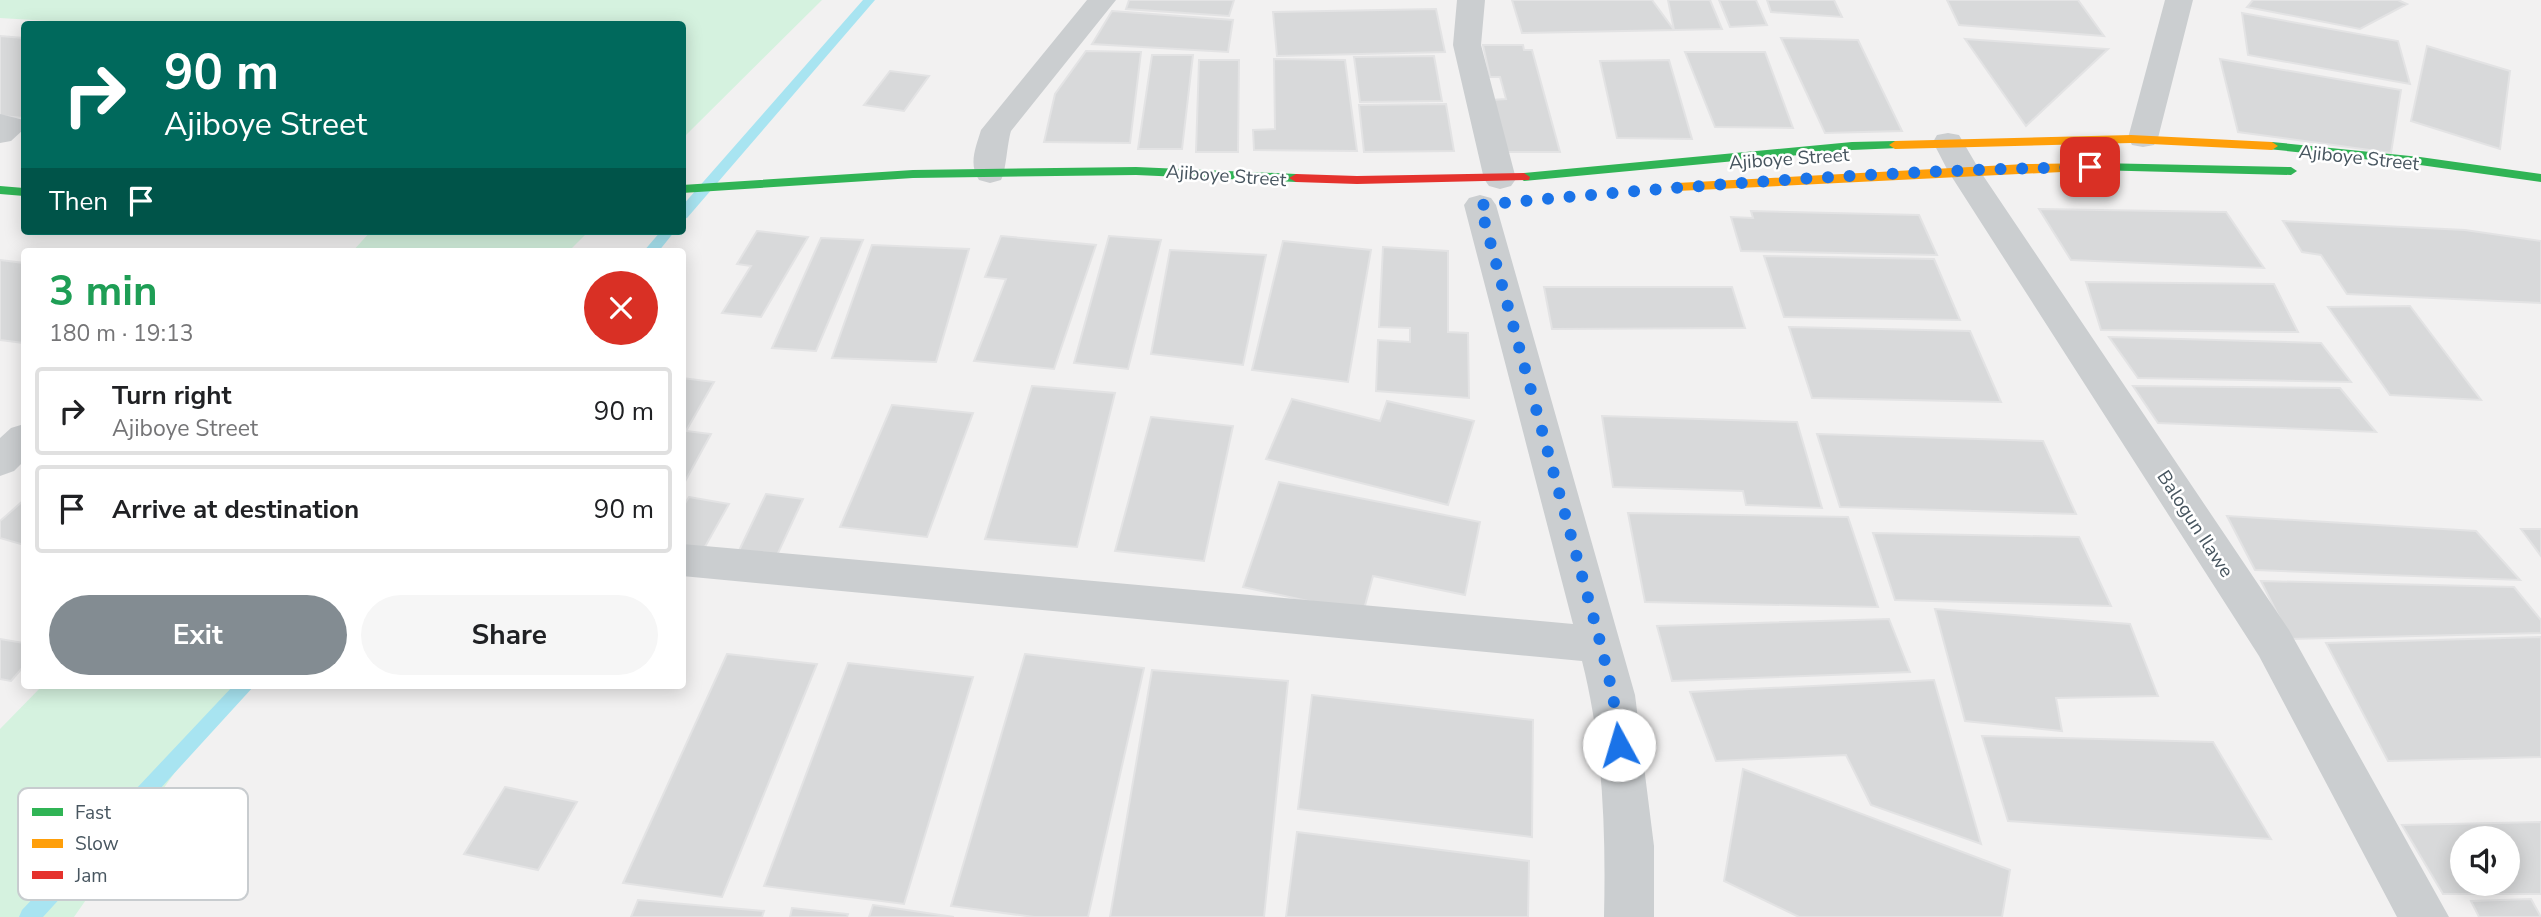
<!DOCTYPE html>
<html lang="en">
<head>
<meta charset="utf-8">
<style>
  :root { --surface:#fff; --page:#f6f6f6; --text:#202124; --muted:#757577; --line:#e0e0e0; --accent:#838c92 }
  body { margin:0; font-family:"Nunito Sans",sans-serif; background:var(--page); color:var(--text); height:100vh; display:flex; flex-direction:column; font-size:26px; white-space:nowrap }
  * { box-sizing:border-box; margin:0 }
  p { font-size:23px; color:var(--muted) }
  .icon { flex:none; width:38px; height:38px; fill:none; stroke:currentColor; stroke-width:2; stroke-linecap:round; stroke-linejoin:round }
  .map { position:relative; flex:1; overflow:hidden }
  .drawer { position:absolute; left:21px; top:248px; width:665px; height:441px; display:flex; flex-direction:column; background:var(--surface); border-radius:7px; box-shadow:0 4px 18px #0003 }
  .drawer>* { flex:none }
  .banner { position:absolute; left:21px; top:21px; width:665px; height:214px; border-radius:7px; box-shadow:0 4px 18px #0003; background:#00695c; color:#fff; overflow:hidden }
  .tools { position:absolute; left:2450px; top:826px; display:grid; gap:14px }
  .tools a { display:grid; place-items:center; width:70px; height:70px; border-radius:50%; background:var(--surface); box-shadow:0 4px 18px #0003; font-size:35px }
  .pin { position:absolute; display:grid; place-items:center; width:60px; height:60px; color:#fff; margin:-30px; border-radius:14px; box-shadow:0 4px 10px #0006 }
  .me { position:absolute; width:77px; margin:-38px; rotate:354deg; stroke-linejoin:round; filter:drop-shadow(0 0 5px #0008) }
  .turn { display:flex; align-items:center; gap:24px; height:147px; padding:0 28px; font-size:32px }
  .turn .icon { width:91px; height:91px; stroke-width:2.5 }
  .turn b { display:block; font-size:49px; line-height:60px }
  .then { display:flex; align-items:center; height:66px; padding:0 28px; background:#0003; gap:14px; font-size:26px }
  .round { display:grid; place-items:center; flex:none; width:74px; height:74px; border-radius:37px; background:var(--page) }
  .overview { display:flex; align-items:center; justify-content:space-between; height:119px; padding:0 28px }
  h1 { font-size:42px; font-weight:700; line-height:52px; color:#1e9e55 }
  .cta { display:flex; gap:14px; margin-top:auto; padding:14px 28px }
  .cta a { flex:1; height:80px; border-radius:42px; background:var(--accent); color:#fff; font-size:28px; font-weight:700; line-height:80px; text-align:center }
  .cta a+a { background:var(--page); color:var(--text) }
  ul { padding:0; list-style:none }
  li { display:flex; align-items:center; gap:21px; height:88px; margin:0 14px 10px; padding:0 14px; border:4px solid var(--line); border-radius:7px }
  li div { flex:1 }
  li b { display:block; font-size:26px }
  li em { font-style:normal }
  .map>svg:first-child { display:block }
  .green { fill:#d5f2df }
  .lines { fill:none; stroke-linecap:round; stroke-linejoin:round }
  .stream { fill:#a8e4f1; fill-rule:evenodd }
  .building { fill:#d8d9da; stroke:#e3e3e4; stroke-width:2; fill-rule:evenodd }
  .street { fill:#cbced0; fill-rule:evenodd }
  .fast { fill:#30b455; fill-rule:evenodd }
  .slow { fill:#ff9f0a; fill-rule:evenodd }
  .jam { fill:#e5322d; fill-rule:evenodd }
  .route { stroke:#1a73e8; stroke-width:12; stroke-dasharray:0 21.6 }
  .labels { text-anchor:middle; dominant-baseline:central; stroke-width:5; stroke-linejoin:round; paint-order:stroke }
  .street-label { font-size:19px; fill:#47555f; stroke:#fff }
  .key { fill:#fff; stroke:#c8cccf; stroke-width:2 }
  .key-label { font-size:19px; fill:#47555f }
</style>
</head>
<body>
<div class="map">
<svg width="2541" height="917" viewBox="0 0 2541 917">
  <rect width="100%" height="100%" fill="#f2f1f1"/>
  <path class="green" d="M0,0H822L683,138L682,24H99L0,18Z
    M371,231H589L568,252H352Z
    M42,686H235L74,917H0V729Z"/>
  <g class="lines">
    <path class="stream" d="M863,0H875L687,218L682,219V206Z
      M661,231H675L658,252H643Z
      M233,686H254L43,917H19L22,910Z"/>
  </g>
  <path class="building" d="M1129,0H1234L1229,16L1126,9Z
    M1512,0H1652L1674,30L1522,33Z
    M1668,0H1710L1722,29L1674,30Z
    M1719,0H1756L1767,25L1730,27Z
    M1767,0H1834L1842,17L1771,12Z
    M1947,0H2078L2104,36L1959,25Z
    M2253,0H2398L2407,4L2360,29L2247,7Z
    M1436,9L1445,52L1277,56L1273,12Z
    M1112,11L1233,20L1228,52L1092,44Z
    M2242,13L2398,41L2410,84L2248,55Z
    M0,36L24,38V118L0,116Z
    M1781,38L1858,40L1902,131L1825,133Z
    M1965,39L2108,49L2026,126Z
    M1483,45H1523L1524,50H1532L1560,152H1503L1491,100L1506,99L1500,77H1490Z
    M2427,46L2510,71L2500,149L2411,121Z
    M1086,51L1141,52L1130,143L1044,142L1055,94Z
    M1685,52H1765L1793,128L1715,127Z
    M1152,55H1193L1182,149H1138Z
    M1434,56L1442,101L1360,102L1354,57Z
    M1274,59L1345,60L1357,151L1254,150L1253,130L1275,129Z
    M2220,59L2401,90L2391,153L2238,132Z
    M1199,60H1239L1238,152H1196Z
    M1669,60L1692,139L1617,138L1600,61Z
    M890,71L929,76L904,111L864,105Z
    M1446,104L1454,151L1364,152L1359,105Z
    M2039,209L2226,212L2264,268L2071,260Z
    M1751,211L1919,215L1937,255L1741,251L1731,217L1753,218Z
    M2283,221L2465,230L2541,241V303L2347,294L2321,255L2302,252Z
    M757,231L808,237L761,317L722,313L751,266L737,264Z
    M1001,236L1096,245L1054,369L974,361L1006,279L985,277Z
    M1109,236L1161,240L1128,369L1074,363Z
    M821,238L863,240L816,351L772,348Z
    M1283,241L1371,250L1348,382L1252,370Z
    M872,245L969,249L936,362L832,358Z
    M1383,247L1448,251V332L1468,333L1469,398L1376,391L1378,340L1410,342V328L1379,327Z
    M1170,250L1266,255L1243,365L1151,354Z
    M1764,256L1934,259L1960,320L1784,317Z
    M0,260L24,263V343L0,340Z
    M2086,282L2274,284L2298,332L2101,330Z
    M1544,287H1732L1745,328L1552,329Z
    M2410,306L2481,400L2390,395L2328,307Z
    M1789,327L1970,331L2001,402L1812,398Z
    M2109,337L2321,343L2351,382L2138,378Z
    M682,378L714,382L686,431L711,434L682,487Z
    M1032,386L1115,393L1077,547L985,539Z
    M2133,386L2340,388L2376,432L2158,423Z
    M1292,399L1380,421L1387,401L1474,421L1448,505L1266,459Z
    M892,405L973,413L927,537L840,527Z
    M1602,416L1797,422L1822,508L1746,505L1743,491L1613,487Z
    M1151,417L1233,426L1204,561L1115,551Z
    M1817,434L2043,441L2076,514L1840,507Z
    M1279,482L1480,522L1465,595L1373,576L1363,613L1243,587Z
    M766,494L803,499L773,564L735,559Z
    M689,497L729,504L701,554L682,552V508Z
    M24,500V545L0,538V521Z
    M1628,513L1848,517L1878,607L1645,602Z
    M2227,516L2476,531L2520,580L2255,570Z
    M2521,529H2541V556Z
    M1873,533L2079,537L2111,606L1895,600Z
    M2261,581L2514,587L2541,620V633L2290,639Z
    M1935,609L2130,624L2158,696L2056,698L2062,731L1965,721Z
    M1889,619L1910,672L1672,681L1657,626Z
    M2541,637V757L2388,761L2326,643Z
    M0,639L24,643V666L11,681L0,679Z
    M727,654L817,664L722,897L623,883Z
    M1025,654L1144,668L1088,917H1034L951,906Z
    M848,663L973,677L904,904L764,886Z
    M1152,670L1288,681L1264,917H1110Z
    M1934,680L1981,844L1871,805L1846,755L1716,761L1690,692Z
    M1312,695L1533,720L1532,837L1298,809Z
    M1982,736L2213,742L2271,839L2008,821Z
    M1743,769L2010,870L2002,917H1799L1724,881Z
    M505,787L577,802L538,870L464,854Z
    M2541,822V894H2443L2402,825ZM2462,838H2508V884H2462Z
    M1297,832L1529,861L1528,917H1286Z
    M2531,899L2541,917H2479L2471,901Z
    M638,900L764,911L762,917H631Z
    M873,905L954,917H869Z
    M792,908L848,914L847,917H790Z"/>
  <g class="lines">
    <path class="street" d="M1087,0H1116L1011,131C1007,144 1006,172 1001,180L990,183L979,180C968,164 976,147 981,130Z
      M1457,0H1485L1481,45L1516,179L1511,186L1500,189L1489,186L1484,179L1453,45Z
      M2165,0H2193L2158,138L2154,145L2143,147L2132,145L2128,138Z
      M0,114L24,120L23,130L11,141L0,143Z
      M1948,133L1959,135L1980,171L2289,630L2449,917H2397L2259,656L1948,171L1933,142L1937,135Z
      M1480,195L1491,198L1496,205L1635,695L1654,846V917H1604C1606,833 1603,743 1582,661L682,576V544L1573,624L1464,205L1469,198Z
      M24,424V461L14,471L0,476V438L11,428Z"/>
    <path class="fast" d="M1895,141L1899,142V148L1852,150L1524,181L1518,177L1524,173L1852,142Z
      M2272,142L2420,157L2541,174V182L2420,165L2268,149L2266,146Z
      M2097,163L2291,167L2297,171L2291,175L2092,170L2091,167Z
      M1136,167L1296,174L1303,178L1296,182L1136,175L913,178L682,193V185L913,170Z
      M0,186L24,188V196L0,194Z"/>
    <path class="slow" d="M2131,135L2272,142L2278,146L2272,150L2131,143L1895,149L1889,145L1895,141Z
      M2097,163L2103,167L2102,170L1677,191L1670,187L1677,183L2025,164Z"/>
    <path class="jam" d="M1524,173L1530,177L1529,180L1357,184L1296,182L1289,178L1296,174L1357,176Z"/>
  </g>
  <g class="lines">
    <path class="route" d="M1619,745L1613,695L1601,645L1480,205C1683,186 1886,170 2090,167"/>
  </g>
  <g class="labels">
    <g class="street-label">
      <text transform="translate(2359 158) rotate(6)">Ajiboye Street</text>
      <text transform="translate(1789 159) rotate(-4)">Ajiboye Street</text>
      <text transform="translate(1226 176) rotate(4)">Ajiboye Street</text>
      <text transform="translate(2195 524) rotate(57)">Balogun Ilawe</text>
    </g>
  </g>
  <rect x="18" y="788" width="230" height="112" rx="10" class="key"/>
  <rect x="32" y="808" width="31" height="8" fill="#30b455"/>
  <rect x="32" y="839" width="31" height="9" fill="#ff9f0a"/>
  <rect x="32" y="871" width="31" height="8" fill="#e5322d"/>
  <g class="key-label">
    <text x="75" y="819">Fast</text>
    <text x="75" y="850">Slow</text>
    <text x="75" y="882">Jam</text>
  </g>
</svg>
<div class="tools">
<a><svg class="icon" aria-label="sound" viewBox="0 0 24 24"><path d="M4 9h4l5-4v14l-5-4H4zM17 9q2 3 0 6"/></svg></a>
</div>
<div class="pin" style="left:2090px;top:167px;background:#d93025"><svg class="icon" aria-label="arrive" viewBox="0 0 24 24"><path d="M6 21V4h12l-3 4 3 4H6"/></svg></div>
<svg class="me" style="left:1619px;top:745px" viewBox="-20 -20 40 40"><circle r="19" fill="#fff"/><path d="M0-13L10 11 0 6-10 11z" fill="#1a73e8"/></svg>
<div class="banner">
<div class="turn"><svg class="icon" aria-label="right" viewBox="0 0 24 24"><path d="M7 20v-9h11M14 6l5 5-5 5"/></svg><div><b>90 m</b>Ajiboye Street</div></div>
<div class="then">Then<svg class="icon" aria-label="arrive" viewBox="0 0 24 24"><path d="M6 21V4h12l-3 4 3 4H6"/></svg></div>
</div>
<section class="drawer">
<div class="overview"><div><h1>3 min</h1><p>180 m · 19:13</p></div><a class="round" style="background:#d93025;color:#fff"><svg class="icon" aria-label="close" viewBox="0 0 24 24"><path d="M6 6l12 12M18 6L6 18"/></svg></a></div>
<ul>
<li><svg class="icon" aria-label="right" viewBox="0 0 24 24"><path d="M7 20v-9h11M14 6l5 5-5 5"/></svg><div><b>Turn right</b><p>Ajiboye Street</p></div><em>90 m</em></li>
<li><svg class="icon" aria-label="arrive" viewBox="0 0 24 24"><path d="M6 21V4h12l-3 4 3 4H6"/></svg><div><b>Arrive at destination</b></div><em>90 m</em></li>
</ul>
<div class="cta"><a>Exit</a><a>Share</a></div>
</section>
</div>
</body>
</html>
